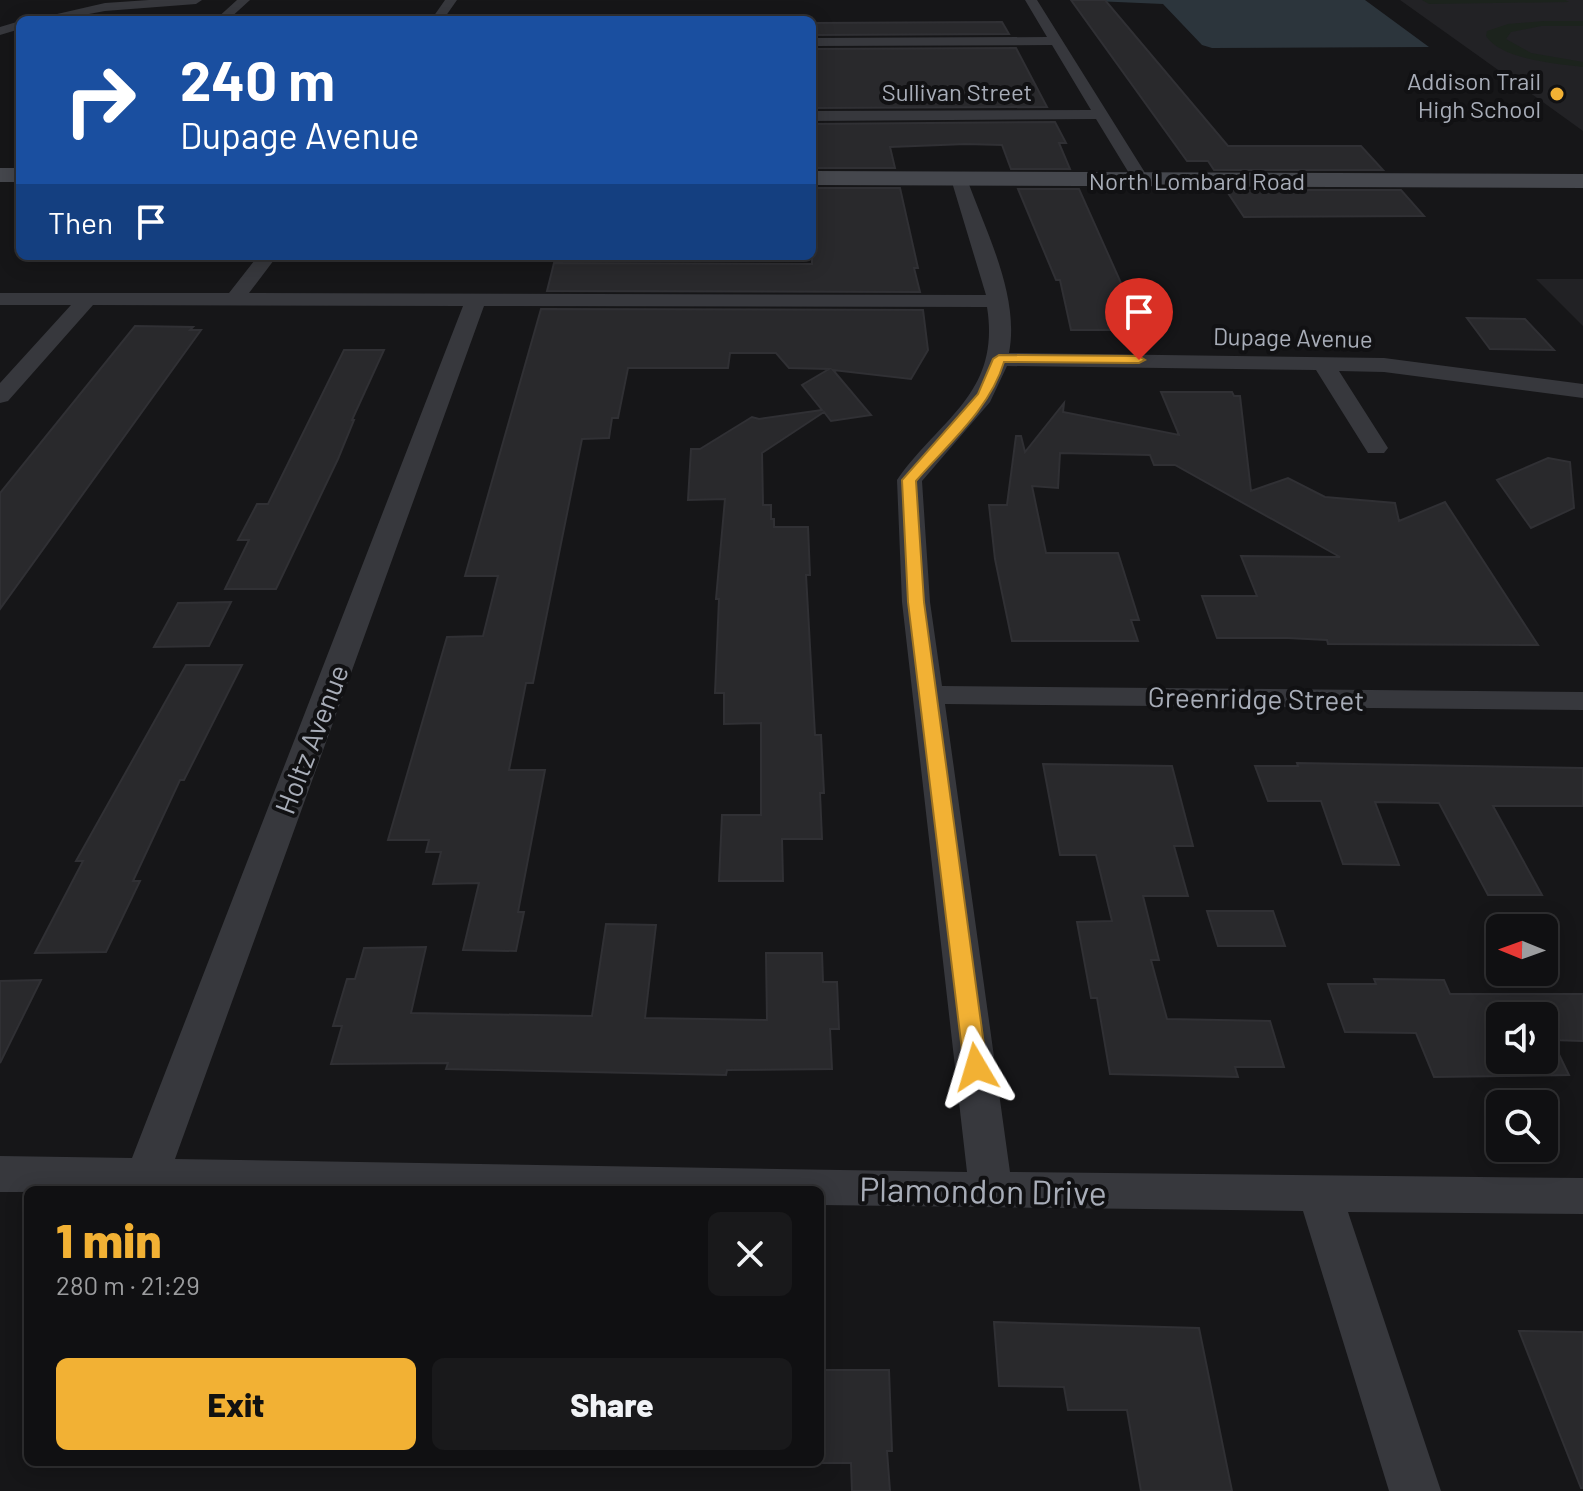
<!DOCTYPE html>
<html lang="en">
<head>
<meta charset="utf-8">
<style>
  :root { --surface:#101012; --page:#19191b; --text:#f1f3f6; --muted:#9c9d9f; --line:#303032; --accent:#f2b134 }
  body { margin:0; font-family:Barlow,sans-serif; background:var(--page); color:var(--text); height:100vh; display:flex; flex-direction:column; font-size:30px; white-space:nowrap }
  * { box-sizing:border-box; margin:0 }
  p { font-size:26px; color:var(--muted) }
  .icon { flex:none; width:44px; height:44px; fill:none; stroke:currentColor; stroke-width:2; stroke-linecap:round; stroke-linejoin:round }
  .map { position:relative; flex:1; overflow:hidden }
  .sheet { position:absolute; left:24px; top:1186px; width:800px; height:280px; display:flex; flex-direction:column; background:var(--surface); border-radius:12px; box-shadow:0 4px 20px #0003,0 0 0 2px var(--line) }
  .sheet>* { flex:none }
  .hud { position:absolute; left:16px; top:16px; width:800px; height:244px; border-radius:12px; box-shadow:0 4px 20px #0003,0 0 0 2px var(--line); background:#1a4fa0; color:#fff; overflow:hidden }
  .needle { width:52px; rotate:271deg }
  .controls { position:absolute; left:1486px; top:914px; display:grid; gap:16px }
  .controls a { display:grid; place-items:center; width:72px; height:72px; border-radius:12px; background:var(--surface); box-shadow:0 4px 20px #0003,0 0 0 2px var(--line); font-size:40px }
  .pin { position:absolute; display:grid; place-items:center; width:68px; height:68px; color:#fff; margin:-82px -34px; border-radius:50% 50% 50% 0; rotate:-45deg; box-shadow:0 0 8px #0007 }
  .pin .icon { rotate:45deg }
  .me { position:absolute; width:88px; margin:-44px; rotate:353deg; stroke-linejoin:round; filter:drop-shadow(0 0 6px #0008) }
  .turn { display:flex; align-items:center; gap:28px; height:168px; padding:0 32px; font-size:36px }
  .turn .icon { width:104px; height:104px; stroke-width:2.5 }
  .turn b { display:block; font-size:56px; line-height:68px }
  .then { display:flex; align-items:center; height:76px; padding:0 32px; background:#0003; gap:16px; font-size:30px }
  .round { display:grid; place-items:center; flex:none; width:84px; height:84px; border-radius:12px; background:var(--page) }
  .head { display:flex; align-items:center; justify-content:space-between; height:136px; padding:0 32px }
  h1 { font-size:48px; font-weight:800; line-height:60px; color:var(--accent) }
  .action { display:flex; gap:16px; margin-top:auto; padding:16px 32px }
  .action a { flex:1; height:92px; border-radius:12px; background:var(--accent); color:#111; font-size:32px; font-weight:800; line-height:92px; text-align:center }
  .action a+a { background:var(--page); color:var(--text) }
  .map>svg:first-child { display:block }
  .built { fill:#222225 }
  .green { fill:#1c231d }
  .water { fill:#2c353c }
  .building { fill:#29292c; stroke:#303034; stroke-width:2; fill-rule:evenodd }
  .lines { fill:none; stroke-linecap:round; stroke-linejoin:round }
  .street { fill:#37383d; fill-rule:evenodd }
  .secondary { fill:#45474d; fill-rule:evenodd }
  .route { fill:#f2b134; stroke:#9d7322; stroke-width:2 }
  .poi-dot { fill:#f2b134; stroke:#111113; stroke-width:3 }
  .labels { text-anchor:middle; dominant-baseline:central; stroke-width:8; stroke-linejoin:round; paint-order:stroke }
  .far-poi-label { font-size:24px; fill:#a8adb8; stroke:#111113; text-anchor:end }
  .far-street-label { font-size:24px; fill:#a8adb8; stroke:#111113 }
  .street-label { font-size:28px; fill:#a8adb8; stroke:#111113 }
  .near-street-label { font-size:34px; fill:#a8adb8; stroke:#111113 }
</style>
</head>
<body>
<div class="map">
<svg width="1583" height="1491" viewBox="0 0 1583 1491">
  <rect width="100%" height="100%" fill="#161618"/>
  <path class="built" d="M1400,0H1583V131L1480,57Z
    M1536,279H1583V326Z"/>
  <path class="green" d="M1422,0H1565L1569,2L1429,4Z
    M1544,21H1583V26H1541L1511,32L1506,39L1531,53L1583,62V67C1557,64 1500,59 1486,36L1487,31L1508,24Z"/>
  <path class="water" d="M1071,0H1365L1429,47L1212,48L1202,45L1163,4Z"/>
  <path class="building" d="M1071,0H1105L1228,146H1361L1383,170H1214L1208,161H1187Z
    M1002,22L1009,34L812,35V23Z
    M1016,48L1047,107L812,108V49Z
    M1055,122L1066,143H1059L1070,169H1011L1002,145L966,144L890,147L895,168H812V124Z
    M812,188H900L918,268H914L920,292L547,291L554,263L812,264Z
    M1018,189H1079L1125,292H1139L1150,330H1071L1060,280H1056Z
    M1226,190H1401L1424,216L1244,217Z
    M541,309L923,310L928,350L911,379L833,370L871,415L831,421L824,412L762,453L763,505H771V519H774V527H808L810,575H806L815,735H821L824,793H820L822,839H782L783,881H719L722,815H761V723L724,724V693H715L719,599H716L725,499L688,500L691,449H700L752,417L759,419L822,410L802,385L829,369L789,368L776,353H730L728,368H628L618,418H612L609,438L582,439L533,683H526L509,770H545L518,912H524L516,951L463,950L479,883L433,884L441,852H426L429,840H388L447,637L483,636L498,576H465Z
    M1467,318L1525,319L1554,350L1490,349Z
    M135,326L193,327L190,330H201L0,609V493Z
    M344,350H384L352,420H354L338,459L276,589H225L249,540H238L257,504H268Z
    M1161,392H1232L1234,396H1240L1251,491L1288,478L1325,497L1395,503L1399,521L1445,502L1538,645L1328,644L1327,640L1288,638H1217L1202,596H1257L1241,556L1340,557L1175,465H1154L1150,455L1060,453L1058,488L1032,486L1046,553H1118L1139,620H1131L1138,641H1012L995,559L989,505H1007L1016,436H1021L1025,452L1064,403L1063,412L1179,435Z
    M1548,458L1570,462L1574,508L1531,528L1497,480Z
    M231,602L209,646L154,647L178,603Z
    M186,665H242L184,780H180L133,881H140L106,952L35,953L83,861H76Z
    M1297,763L1583,768V806H1493L1542,895H1488L1439,803L1375,802L1399,865L1343,864L1321,801H1268L1255,766H1298Z
    M1043,764L1172,766L1193,846H1174L1188,896H1143L1159,960H1151L1167,1019L1270,1021L1284,1067H1235L1238,1077L1110,1074L1097,998H1091L1077,922L1112,921L1096,855H1060Z
    M1207,911H1273L1285,946H1218Z
    M606,924L656,925L645,1018L767,1020L766,953H822L823,982H837L839,1029H830L832,1069L727,1070L726,1075L446,1069L448,1063L331,1064L342,1026H333L347,979H355L364,948L426,947L411,1013L592,1016Z
    M1374,979L1444,980L1450,994H1583V1041L1552,1040L1569,1075L1434,1077L1416,1033L1345,1032L1328,984H1376ZM1500,1016H1544V1060H1500Z
    M41,980L0,1063V981Z
    M994,1322L1199,1328L1232,1491H1141L1127,1410H1068L1064,1387L999,1386Z
    M1519,1331L1583,1332V1488H1581Z
    M820,1370H889L892,1451H887L890,1491H852L851,1463H820Z"/>
  <g class="lines">
    <path class="street" d="M149,0H202L196,4L105,11L57,20H31L105,3Z
      M237,0H250L228,20H215Z
      M445,0H457L443,20H431Z
      M1025,0H1037L1149,179L1147,183H1135L1096,119L812,121V111L1091,110L1052,45L812,46V38L1047,37Z
      M20,21V29L0,35V27Z
      M959,174L967,179C986,232 1020,296 1009,353L1384,358L1583,384V398L1384,372L1339,371L1388,448L1384,453H1368L1316,370L1007,366L990,402L922,481L930,602L942,686L1583,692V710L945,704L1010,1172L1583,1178V1214L1348,1212L1441,1491H1389L1303,1211L820,1205V1190L0,1192V1156L132,1158L463,306L93,305L8,401L0,403V383L71,305H0V293H229L258,256H277L249,293L986,295L951,179ZM484,306L987,307C1001,394 939,419 897,480L902,602L967,1172L175,1159Z"/>
    <path class="secondary" d="M0,168H20V182H0Z
      M812,171L1583,174V188L812,185Z"/>
  </g>
  <path class="route" d="M999,355L1139,356L1145,360L1139,363L1004,362C990,409 948,444 916,481L924,602L987,1067L984,1073L976,1075L968,1073L964,1067L908,602L902,480L978,394L993,359Z"/>
  <circle class="poi-dot" cx="1557" cy="94" r="8"/>
  <g class="labels">
    <g class="far-poi-label">
      <text x="1541" y="80">Addison Trail<tspan x="1541" dy="28">High School</tspan></text>
    </g>
    <g class="far-street-label">
      <text x="957" y="91">Sullivan Street</text>
      <text x="1197" y="180">North Lombard Road</text>
      <text transform="translate(1293 337) rotate(1)">Dupage Avenue</text>
    </g>
    <g class="street-label">
      <text transform="translate(1256 698) rotate(1)">Greenridge Street</text>
      <text transform="translate(311 739) rotate(-69)">Holtz Avenue</text>
    </g>
    <g class="near-street-label">
      <text transform="translate(983 1190) rotate(1)">Plamondon Drive</text>
    </g>
  </g>
</svg>
<div class="controls">
<a><svg class="needle" viewBox="-14 -14 28 28"><path d="M0-13l5 13h-10z" fill="#e53935"/><path d="M0 13l5-13h-10z" fill="#9c9d9f"/></svg></a>
<a><svg class="icon" aria-label="sound" viewBox="0 0 24 24"><path d="M4 9h4l5-4v14l-5-4H4zM17 9q2 3 0 6"/></svg></a>
<a><svg class="icon" aria-label="search" viewBox="0 0 24 24"><circle cx="10" cy="10" r="6"/><path d="M15 15l6 6"/></svg></a>
</div>
<div class="pin" style="left:1139px;top:360px;background:#d93025"><svg class="icon" aria-label="arrive" viewBox="0 0 24 24"><path d="M6 21V4h12l-3 4 3 4H6"/></svg></div>
<svg class="me" style="left:976px;top:1067px" viewBox="-20 -20 40 40"><path d="M0-17L14 15 0 8-14 15z" fill="#f2b134" stroke="#fff" stroke-width="4"/></svg>
<div class="hud">
<div class="turn"><svg class="icon" aria-label="right" viewBox="0 0 24 24"><path d="M7 20v-9h11M14 6l5 5-5 5"/></svg><div><b>240 m</b>Dupage Avenue</div></div>
<div class="then">Then<svg class="icon" aria-label="arrive" viewBox="0 0 24 24"><path d="M6 21V4h12l-3 4 3 4H6"/></svg></div>
</div>
<section class="sheet">
<div class="head"><div><h1>1 min</h1><p>280 m · 21:29</p></div><a class="round"><svg class="icon" aria-label="close" viewBox="0 0 24 24"><path d="M6 6l12 12M18 6L6 18"/></svg></a></div>
<div class="action"><a>Exit</a><a>Share</a></div>
</section>
</div>
</body>
</html>
